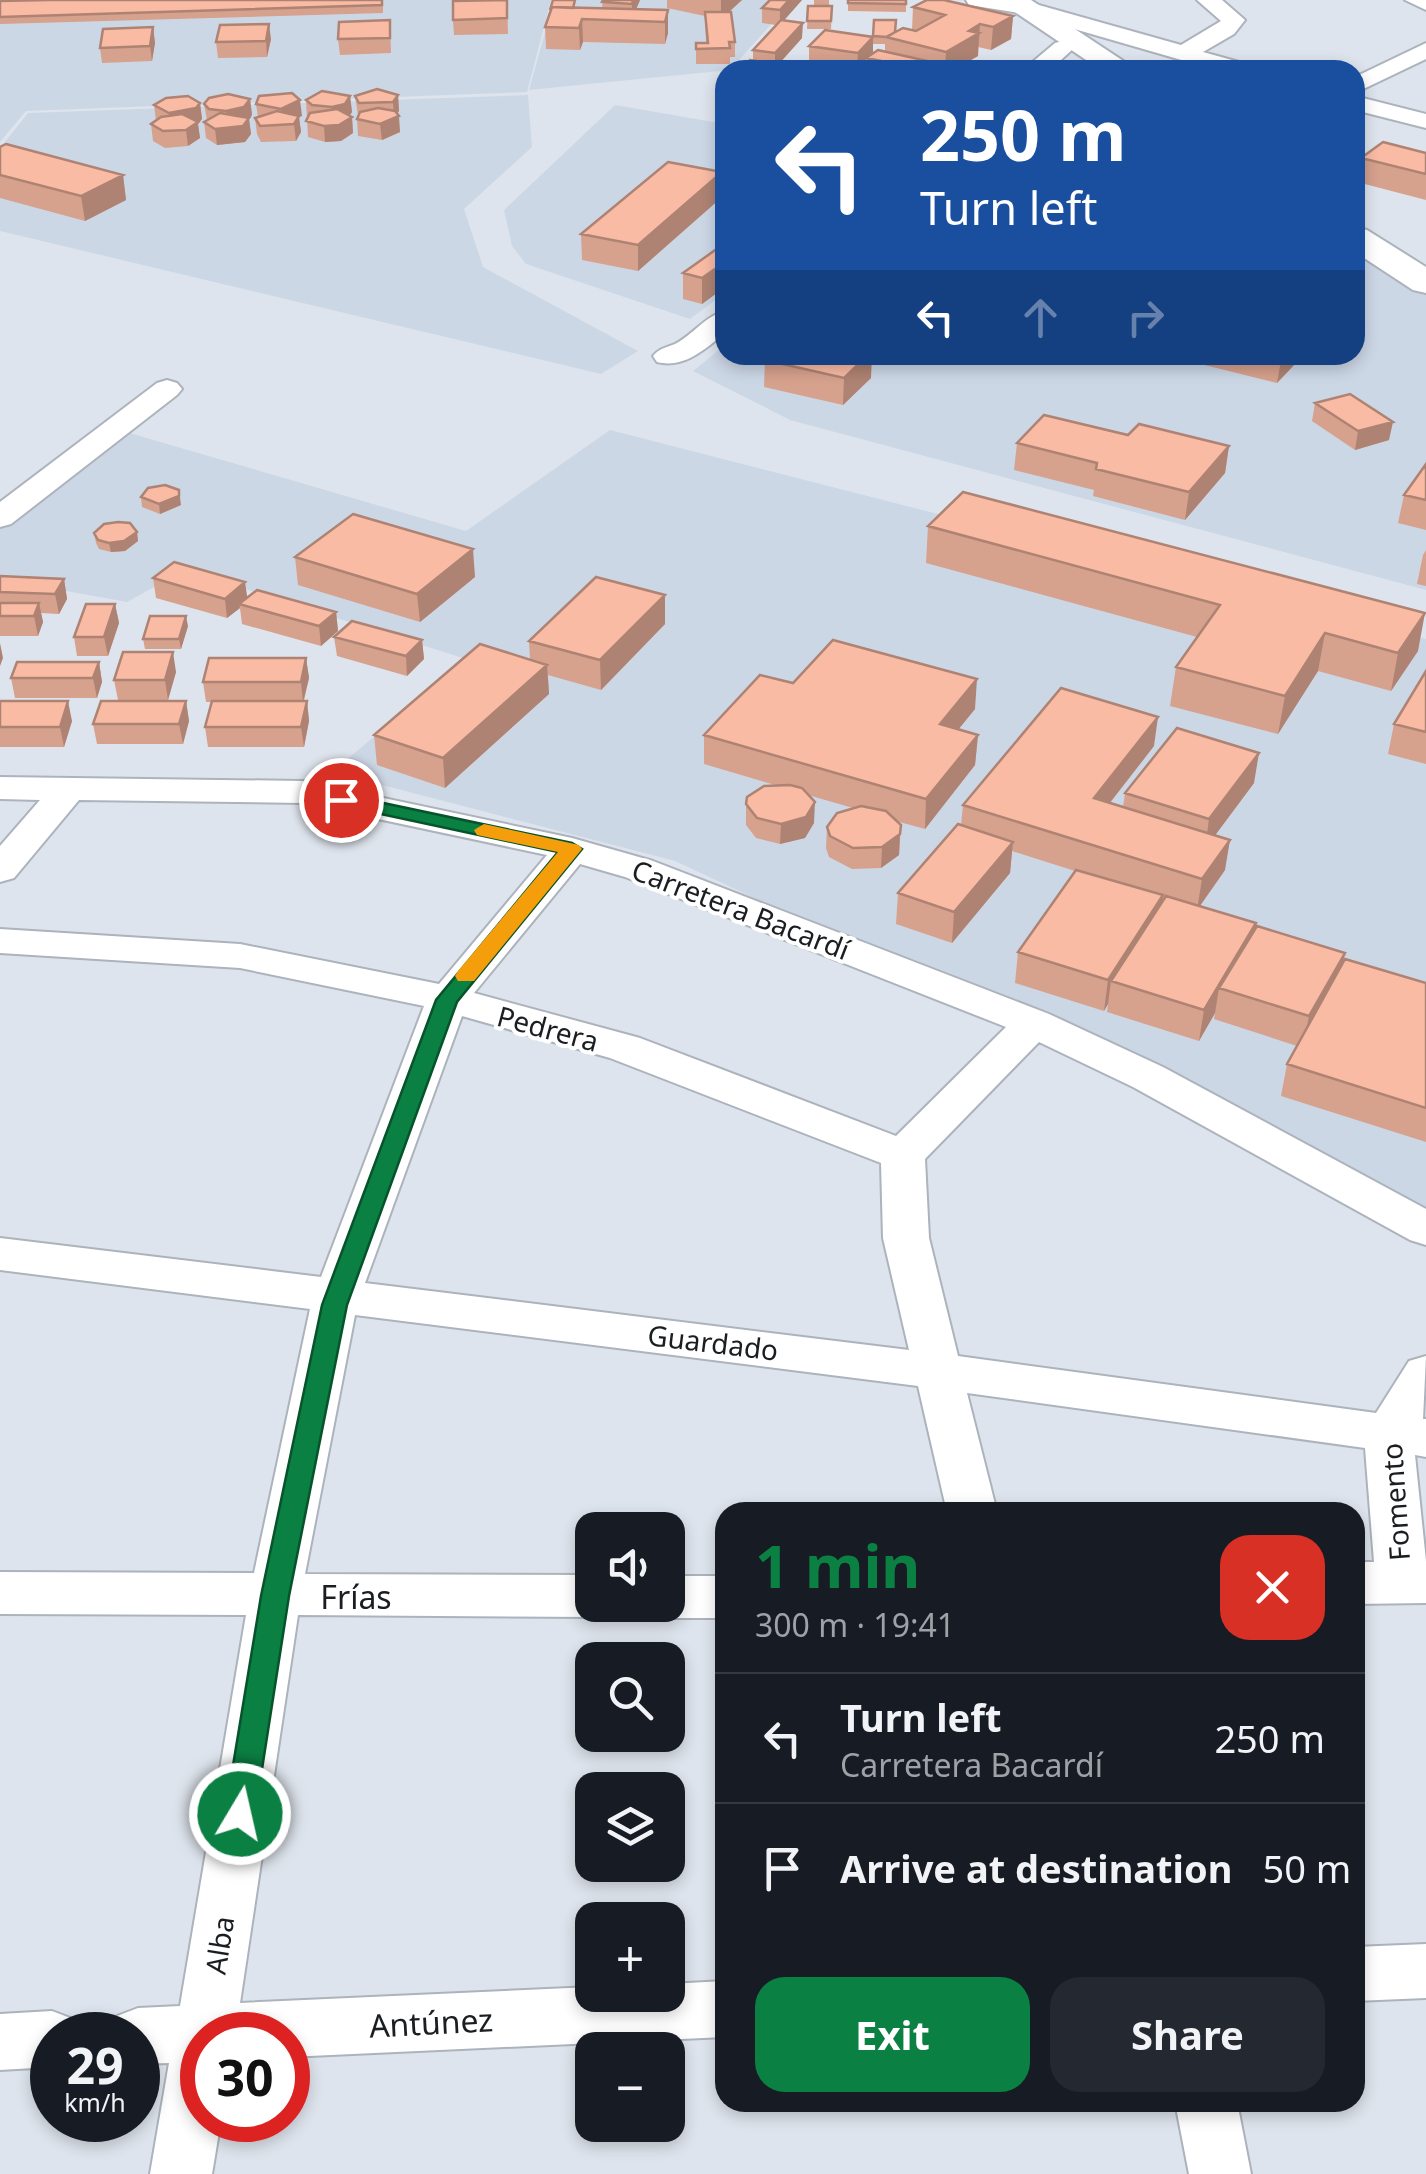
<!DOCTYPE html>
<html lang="en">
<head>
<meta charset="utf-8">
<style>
  :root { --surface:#171b24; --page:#242831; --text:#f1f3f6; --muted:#9ea1a6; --line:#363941; --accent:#0b8043 }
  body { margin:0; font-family:"Noto Sans",sans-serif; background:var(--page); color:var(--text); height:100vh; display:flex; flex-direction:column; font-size:38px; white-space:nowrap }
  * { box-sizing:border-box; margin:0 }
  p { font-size:32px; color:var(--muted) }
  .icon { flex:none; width:55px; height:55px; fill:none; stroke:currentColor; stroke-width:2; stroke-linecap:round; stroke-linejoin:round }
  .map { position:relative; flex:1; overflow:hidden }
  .drawer { position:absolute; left:715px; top:1502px; width:650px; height:610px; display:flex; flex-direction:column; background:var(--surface); border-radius:30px; box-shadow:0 5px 15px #0003 }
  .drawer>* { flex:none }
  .hud { position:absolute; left:715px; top:60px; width:650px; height:305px; border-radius:30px; box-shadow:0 5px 15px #0003; background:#1a4fa0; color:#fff; overflow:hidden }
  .tools { position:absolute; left:575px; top:1512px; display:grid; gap:20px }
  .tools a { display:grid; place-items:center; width:110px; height:110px; border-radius:20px; background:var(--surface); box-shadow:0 5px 15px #0003; font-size:50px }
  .speed { position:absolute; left:30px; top:2012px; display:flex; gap:20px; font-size:50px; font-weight:700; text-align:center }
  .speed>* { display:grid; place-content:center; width:130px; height:130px; border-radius:50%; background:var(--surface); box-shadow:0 5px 15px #0003; line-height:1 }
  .speed small { font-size:25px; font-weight:400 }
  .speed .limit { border:15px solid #d22; background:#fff; color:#111 }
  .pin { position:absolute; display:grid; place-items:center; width:85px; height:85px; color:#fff; margin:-42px; border:5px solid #fff; border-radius:50%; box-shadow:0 2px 10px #0007 }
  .me { position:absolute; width:110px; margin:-55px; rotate:9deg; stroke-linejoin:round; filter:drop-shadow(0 0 8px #0008) }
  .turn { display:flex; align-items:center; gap:35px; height:210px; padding:0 40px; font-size:45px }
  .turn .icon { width:130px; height:130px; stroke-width:2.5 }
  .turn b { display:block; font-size:70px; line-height:85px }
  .lanes { display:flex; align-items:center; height:95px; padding:0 40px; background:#0003; justify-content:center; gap:50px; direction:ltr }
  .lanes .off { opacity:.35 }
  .round { display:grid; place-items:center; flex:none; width:105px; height:105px; border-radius:30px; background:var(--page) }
  .summary { display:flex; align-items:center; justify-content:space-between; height:170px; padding:0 40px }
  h1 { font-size:60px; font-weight:700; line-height:75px; color:var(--accent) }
  .cta { display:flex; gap:20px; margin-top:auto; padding:20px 40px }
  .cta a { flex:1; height:115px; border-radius:30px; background:var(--accent); color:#fff; font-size:40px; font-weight:700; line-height:115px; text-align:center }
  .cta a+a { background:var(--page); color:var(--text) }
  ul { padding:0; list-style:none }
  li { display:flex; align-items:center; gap:30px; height:130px; padding:0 40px; border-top:2px solid var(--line) }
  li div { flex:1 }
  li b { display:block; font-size:38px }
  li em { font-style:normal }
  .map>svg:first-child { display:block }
  .built { fill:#ccd7e6 }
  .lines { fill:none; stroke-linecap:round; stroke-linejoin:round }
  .minor-casing { stroke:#adb3bc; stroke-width:4 }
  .major-casing { stroke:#adb3bc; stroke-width:4 }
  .minor { fill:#fff; fill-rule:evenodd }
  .major { fill:#fff; fill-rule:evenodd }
  .wall { fill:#d6a18d; fill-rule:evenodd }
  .shaded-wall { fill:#ae8373 }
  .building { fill:#f9bba4; stroke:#ae8373; stroke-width:2.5 }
  .route { fill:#0b8043; stroke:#07532c; stroke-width:2.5 }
  .slow { fill:#f59e0b }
  .labels { text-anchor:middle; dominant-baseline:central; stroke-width:8; stroke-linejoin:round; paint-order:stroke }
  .street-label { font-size:28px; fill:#1b1e21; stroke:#fff }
  .near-street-label { font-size:32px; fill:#1b1e21; stroke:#fff }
</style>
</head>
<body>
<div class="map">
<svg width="1426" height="2174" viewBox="0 0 1426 2174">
  <rect width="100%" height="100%" fill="#dee4ed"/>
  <path class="built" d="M0,0H551L527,92L26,111L0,142Z
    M554,0H793L730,70L529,90Z
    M528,95L532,147L464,209L483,267L638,351L601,374L0,231V148L28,113Z
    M615,105L725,124V293L690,319L526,264L512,246L504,210Z
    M1355,250L1426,295V590L790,420L693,371L725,345V355H1355Z
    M610,430L1426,639V1211L675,861L332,772L466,659L185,570L127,602L0,579V520L126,432L466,531Z"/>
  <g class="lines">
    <g class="minor-casing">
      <path id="minor" d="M966,0H1021L1181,45L1221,21L1197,0H1222L1245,20L1234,34L1203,52L1250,65L1254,70H1216L1019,13L969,5Z
        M1405,0H1426V10Z
        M1063,41L1074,48L1050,70H1023L1055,43Z
        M1426,43V59L1355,93V77Z
        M1355,96L1426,114V128L1355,110Z
        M725,311V333C705,349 684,369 657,362L653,356C660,348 665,348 675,344C693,335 705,316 725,311Z
        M167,380L177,383L182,389L177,395L11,524L0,527V502L157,383Z
        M0,777L303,781L572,838L653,861L1049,1014L1163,1067L1426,1209V1245L1410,1240L1133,1087L1039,1042L925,1159L929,1238L958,1356L1376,1413L1409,1361L1426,1356L1423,1419H1426V1457L1415,1455L1426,1561V1603L1355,1604V1562H1374L1365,1448L967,1393L997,1512H947L918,1386L355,1315L305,1574L592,1575V1605H613L610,1611L592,1617L298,1615L240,2003L592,1987V1995H668V1984L725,1981V2037L288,2057V2035H202V2120H221L212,2174H150L169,2063L138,2064V2035H108L117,2016L138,2008L180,2006L246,1615L0,1614V1572L254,1573L310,1309L0,1270V1238L321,1277L424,1006L240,968L0,953V929L240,944L439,984L547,855L303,803L79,800L14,878L0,882V846L40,800L0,799ZM580,864L625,877L1006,1027L896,1136L640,1038L474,993ZM462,1016L610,1058L881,1163L883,1238L909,1350L365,1283Z
        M668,1576H725V1618H668L650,1612L646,1605H668Z
        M1426,1944V1998L1355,2001V1947Z
        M52,2011L73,2019L80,2035H52V2067L0,2070V2014Z
        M1175,2102H1237L1251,2174H1189Z"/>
    </g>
    <g class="major-casing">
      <path id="major" d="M997,0H1031L1137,70H1101Z
        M1355,227L1367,230L1426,267V293L1413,290L1355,252Z"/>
    </g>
    <use href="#minor" class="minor"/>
    <use href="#major" class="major"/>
  </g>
  <path class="wall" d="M49,0H383V13L0,24V1Z
    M507,0L508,34L454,35L453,20Z
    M603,0H640L636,9L668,10V33L665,44L583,42L580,50L546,49L545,27L550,10L577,8H602Z
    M667,0H742L729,12L735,42V57H730V64H696V43H706L705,16L667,8Z
    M802,0L784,20L802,38L779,64L816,70H742V67L753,60V50L776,25L762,23V8Z
    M814,0H829V6H832L831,29H807L808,6H814Z
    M848,0H906V12L848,11Z
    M913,7L1013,16L1011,39L991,50L978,47V56L957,68L963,70H866V59L857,68L809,62V46L912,30ZM873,44H885V52L870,55L873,52Z
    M390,20L391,53L340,55L338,39Z
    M153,27L155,43L152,61L102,63L100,48Z
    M271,39L267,57L218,58L216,42Z
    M398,95L399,111L397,114L400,132L382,140L358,136L357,119L358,115L355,96Z
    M259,96L302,116L299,117L301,132L296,141L261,142L257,134L255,118L258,117L256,104Z
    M350,96L352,112L349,116L352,117L353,133L341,141L325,142L308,137L306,100Z
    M250,99L252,115L249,119L251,134L245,142L217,145L206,138L204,122L207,120L204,104Z
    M200,103L202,119L198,124L200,138L188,146L165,148L153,141L151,124L156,121L154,105Z
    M0,147L123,175L126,200L85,221L0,198Z
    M1426,153V200L1357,182L1361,158Z
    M722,172V197L638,271L582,260L581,234Z
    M725,243V287L702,304L683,299V273Z
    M1164,355H1296L1295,364L1277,383Z
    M765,360L871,378L843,405L764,387Z
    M1315,403L1389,440L1355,450L1312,421Z
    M1128,435L1229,446L1225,473L1185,520L1093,496L1094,490L1014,470L1017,443Z
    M1426,464V530L1398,523L1404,495Z
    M141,497L181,505L160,514L142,507Z
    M928,526L1418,651L1391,691L1318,671L1278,734L1170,706L1176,667L1197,637L926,563Z
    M137,532L138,541L125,551L111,552L99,549L96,543L94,533Z
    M1426,550V586L1417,584L1423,555Z
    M295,557L475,577L420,622L298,585Z
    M0,576L64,579L67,599L59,614L41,613L43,622L38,636H0Z
    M153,578L248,598L336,612L338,631L321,646L242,624L240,608L227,618L156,598Z
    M115,604L119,623L108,656H77L74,637Z
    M665,624L601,690L548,675L549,694L445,788L377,765L374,735L530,659L529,641Z
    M188,626L181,649H145L143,639Z
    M334,637L422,640L424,659L407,676L337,656Z
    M306,658L309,678L304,701H307L309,721L304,747H208L205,727L211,702H206L203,682Z
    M99,662L102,682L97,698H15L11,678Z
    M1426,671V764L1388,754L1394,724Z
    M176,672L168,700H118L114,680Z
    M793,683L975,709L958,730L978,735L975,765L925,829L896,821L901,825L899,855L881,868L852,869L829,857L826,848L827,827L853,808L808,795L814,823L805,838L780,844L756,838L746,825V804L775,785L704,764V735Z
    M0,701L72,721L64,747H0Z
    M186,701L189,721L183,744H97L93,724Z
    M1154,746L1110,803L1123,807L1125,793L1254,783L1215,835L1225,870L1200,906L1256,923L1255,931L1343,962L1426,983V1142L1281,1096L1287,1064L1297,1046L1214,1019L1215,1013L1199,1041L1107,1012L1108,1004L1104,1011L1015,983L1018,952L1075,871L1012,851L1010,873L952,943L896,924L898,893L961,825L963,805Z"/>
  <path class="shaded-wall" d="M633,0H640L632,19V4Z
    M721,0H742L721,19Z
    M789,0H802L780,25V10Z
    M668,10V33L665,44V22Z
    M1013,16L1011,39L991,50L993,27Z
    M582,19L583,42L580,50L579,28Z
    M803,23L802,38L775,68V53Z
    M269,24L271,39L267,57L266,41Z
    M980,24L978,56L953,70H945L946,52L969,31Z
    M153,27L155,43L152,61L150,46Z
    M873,37V52L857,68L858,53Z
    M398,95L399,111L395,117L399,116L400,132L382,140L380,124L394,118L393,102Z
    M350,96L352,112L347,120L334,123L332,107Z
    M250,99L252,115L249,119L251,134L245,142L217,145L215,129L228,127L226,111Z
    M300,100L302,116L299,117L301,132L296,141L294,124L283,125L281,109Z
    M200,103L202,119L198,124L200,138L188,146L186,130L171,129L169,113Z
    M352,117L353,133L341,141L325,142L324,126Z
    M722,172V197L638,271V245Z
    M123,175L126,200L85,221L81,196Z
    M725,262V287L702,304V278Z
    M868,355H872L871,378L843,405L844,378Z
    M1282,355H1296L1295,364L1277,383Z
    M1393,422L1389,440L1355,450L1358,431Z
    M1229,446L1225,473L1185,520L1189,492Z
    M179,490L181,505L160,514L159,504Z
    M137,532L138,541L125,551L111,552L109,543Z
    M473,549L475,577L420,622L417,594Z
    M64,579L67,599L59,614L55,594Z
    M245,582L248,602L239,604L240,608L227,618L225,599Z
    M665,595V624L601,690L600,660Z
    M39,603L43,622L38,636L34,616Z
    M115,604L119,623L108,656L104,637Z
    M336,612L338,631L321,646L319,626Z
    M1425,613L1418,651L1391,691L1398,653Z
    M186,616L188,626L181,649L179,639Z
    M1325,633L1318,671L1278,734L1285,696Z
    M422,640L424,659L407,676L406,656Z
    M0,643L3,658L0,666Z
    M173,652L176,672L168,700L165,680Z
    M306,658L309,678L303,702L301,682Z
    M99,662L102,682L97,698L93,678Z
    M547,665L549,694L445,788L443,758Z
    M977,679L975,709L938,754L940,724Z
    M68,701L72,721L64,747L60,727Z
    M186,701L189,721L183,744L179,724Z
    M307,701L309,721L304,747L301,727Z
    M1158,717L1154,746L1090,828L1094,798Z
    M978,735L975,765L925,829L926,799Z
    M1259,753L1254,783L1205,849L1209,819Z
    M815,802L814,823L805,838L780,844L781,824Z
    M900,834L899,855L881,868L882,847Z
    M1230,840L1225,870L1197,910L1202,879Z
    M1013,842L1010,873L952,943L954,912Z
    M1163,895L1158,926L1111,981L1108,1004L1104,1011L1108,980Z
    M1256,923L1251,954L1219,988L1215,1013L1199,1041L1204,1010Z
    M1345,953L1339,984L1303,1047L1309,1016Z"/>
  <path class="building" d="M49,0H382V5L0,17V1Z
    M507,0V18L453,20V1Z
    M553,0H575L573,8L552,7L550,10Z
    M603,0H633L632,4L602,2Z
    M770,0H789L780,10L762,8Z
    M848,0H906V4L848,3Z
    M927,0H944L1013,16L993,27L980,24L969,31L979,33L946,52L886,37L903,28L916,31L945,15L913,7Z
    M808,6H832L831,21H807Z
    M552,7L668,10L665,22L582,19L579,28L545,27Z
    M705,12H731L735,42H729L730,48L696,49V43H708Z
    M390,20V38L338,39L339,22Z
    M781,20L803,23L775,53L753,50Z
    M874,20H896L895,32L887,37L873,36Z
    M269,24L266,41L216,42L220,25Z
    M153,27L150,46L100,48L103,29Z
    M825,30L873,37L858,53L809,46Z
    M878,50L963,69L894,70L901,65L866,58Z
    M750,60L816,70H761L742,67Z
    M377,89L398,95L393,102L359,103L355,96Z
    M322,91L350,96L345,104L332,107L312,105L306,100Z
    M292,93L300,100L281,109L256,104L259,96Z
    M228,94L250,99L244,107L226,111L209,109L204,104L209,98Z
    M188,96L200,103L196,108L169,113L154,105L166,98Z
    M378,108L395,111L399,116L380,124L357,119L360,112Z
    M337,109L352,117L339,125L324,126L306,121L310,113Z
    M277,111L299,116L294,124L260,126L255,118Z
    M220,113L249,118L243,126L215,129L204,122Z
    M182,114L198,122L186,130L163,131L151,124L161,117Z
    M1383,142L1426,153V174L1361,158Z
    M6,144L123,175L81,196L0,175V147Z
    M668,162L722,172L638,245L581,234Z
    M725,243V262L702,278L683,273Z
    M771,355H868L844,378L765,360Z
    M1350,394L1393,422L1358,431L1315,403Z
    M1044,415L1128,435L1139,424L1229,446L1189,492L1096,469L1097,463L1017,443Z
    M1426,464V500L1404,495Z
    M165,485L179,490V496L159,504L141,497L148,488Z
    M963,492L1425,613L1398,653L1325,633L1285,696L1176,667L1220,605L928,526Z
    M353,514L473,549L417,594L295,557Z
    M118,522L130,523L137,532L124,541L109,543L98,540L94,533L104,524Z
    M174,562L245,582L225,599L153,578Z
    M0,576L64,579L55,594L0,592Z
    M596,577L665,595L600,660L529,641Z
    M257,590L336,612L319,626L239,604Z
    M0,603H39L34,616H0Z
    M86,604H115L104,637H74Z
    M150,616H186L179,639H143Z
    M352,621L422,640L406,656L334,637Z
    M833,640L977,679L940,724L978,735L926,799L704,735L760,675L793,683Z
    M480,644L547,665L443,758L374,735Z
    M123,652H173L165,680H114Z
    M209,658H306L301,682H203Z
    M17,662H99L93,678H11Z
    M1426,671V732L1394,724Z
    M1061,688L1158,717L1094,798L1230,840L1202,879L963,805Z
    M0,701H68L60,727H0Z
    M101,701H186L179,724H93Z
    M212,701H307L301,727H205Z
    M1177,728L1259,753L1209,819L1125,793Z
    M790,785L802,788L815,802L806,817L781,824L757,818L746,804L747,797L764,786Z
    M861,806L886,811L901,825L900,834L882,847L853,848L830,836L827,827L837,813Z
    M958,824L1013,842L954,912L898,893Z
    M1076,870L1163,895L1108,980L1018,952Z
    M1166,896L1256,923L1204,1010L1111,981Z
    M1257,926L1345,953L1309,1016L1219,988Z
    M1345,959L1426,983V1108L1287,1064Z"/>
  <path class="route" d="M341,794L572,843L582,849L457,1002L347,1305L289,1596L255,1814L251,1823L240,1827L229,1823L225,1814L261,1596L322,1305L436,1000L558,852L334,804V796Z"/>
  <path class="slow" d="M484,824L579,845L582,849L474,981H458L455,976L458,971L558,852L477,835L474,830Z"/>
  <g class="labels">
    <g class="street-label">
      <text transform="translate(741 909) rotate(21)">Carretera Bacardí</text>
      <text transform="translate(548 1028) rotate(15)">Pedrera</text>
      <text transform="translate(713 1342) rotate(7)">Guardado</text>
      <text transform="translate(1395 1502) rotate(-94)">Fomento</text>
      <text transform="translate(219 1945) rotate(-81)">Alba</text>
    </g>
    <g class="near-street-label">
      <text x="356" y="1596">Frías</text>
      <text transform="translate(431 2022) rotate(-3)">Antúnez</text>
    </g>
  </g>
</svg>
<div class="tools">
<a><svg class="icon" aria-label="sound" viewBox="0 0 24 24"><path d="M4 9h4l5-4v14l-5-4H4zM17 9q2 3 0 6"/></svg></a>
<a><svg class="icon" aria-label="search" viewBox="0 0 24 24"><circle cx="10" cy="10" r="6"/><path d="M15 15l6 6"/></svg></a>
<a><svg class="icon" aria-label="layers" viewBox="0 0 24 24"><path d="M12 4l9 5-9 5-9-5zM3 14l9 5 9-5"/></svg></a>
<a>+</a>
<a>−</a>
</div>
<div class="speed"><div>29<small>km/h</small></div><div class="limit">30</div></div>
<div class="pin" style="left:341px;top:800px;background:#d93025"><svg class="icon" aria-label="arrive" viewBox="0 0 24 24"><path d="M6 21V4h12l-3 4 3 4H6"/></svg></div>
<svg class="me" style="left:240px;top:1814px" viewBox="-20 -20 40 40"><circle r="17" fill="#0b8043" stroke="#fff" stroke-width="3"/><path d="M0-11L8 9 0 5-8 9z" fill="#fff"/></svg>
<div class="hud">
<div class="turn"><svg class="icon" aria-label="left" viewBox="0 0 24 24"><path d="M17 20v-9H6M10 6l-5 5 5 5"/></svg><div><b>250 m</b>Turn left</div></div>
<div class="lanes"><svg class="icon" aria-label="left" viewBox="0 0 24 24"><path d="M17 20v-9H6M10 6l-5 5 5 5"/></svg><svg class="icon off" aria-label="ahead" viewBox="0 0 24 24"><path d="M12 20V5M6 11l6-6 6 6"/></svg><svg class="icon off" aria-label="right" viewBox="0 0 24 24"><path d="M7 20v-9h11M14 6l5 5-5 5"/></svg></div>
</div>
<section class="drawer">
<div class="summary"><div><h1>1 min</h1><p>300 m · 19:41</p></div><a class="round" style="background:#d93025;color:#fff"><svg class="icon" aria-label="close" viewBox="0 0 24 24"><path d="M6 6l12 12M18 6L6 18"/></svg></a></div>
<ul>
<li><svg class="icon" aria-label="left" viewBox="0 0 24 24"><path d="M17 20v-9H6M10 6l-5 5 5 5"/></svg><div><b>Turn left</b><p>Carretera Bacardí</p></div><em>250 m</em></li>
<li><svg class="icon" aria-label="arrive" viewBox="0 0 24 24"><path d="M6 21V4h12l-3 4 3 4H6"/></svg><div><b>Arrive at destination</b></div><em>50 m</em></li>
</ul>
<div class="cta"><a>Exit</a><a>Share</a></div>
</section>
</div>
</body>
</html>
